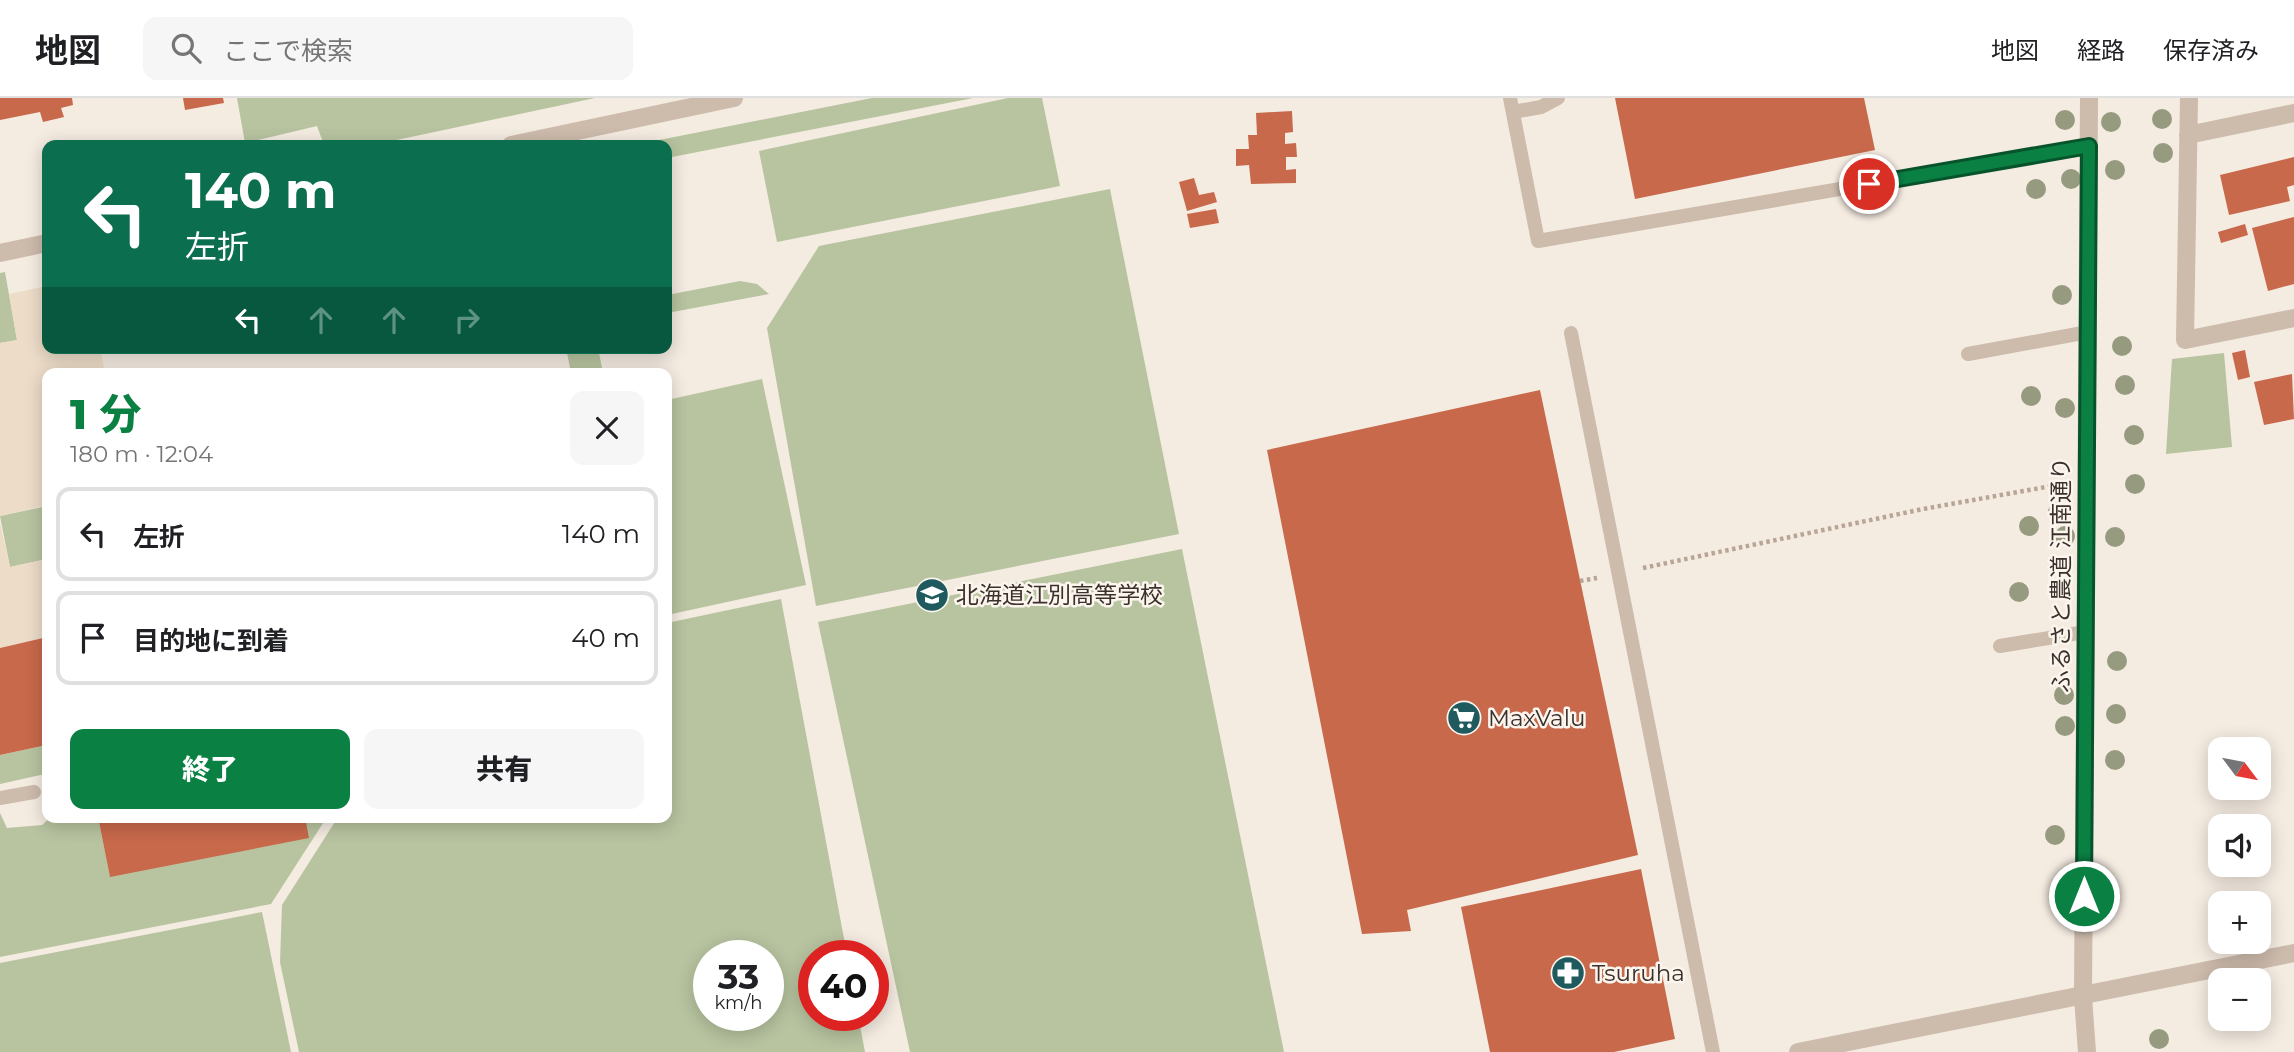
<!DOCTYPE html>
<html lang="ja">
<head>
<meta charset="utf-8">
<style>
  :root { --surface:#fff; --page:#f6f6f6; --text:#202124; --muted:#757577; --line:#e0e0e0; --accent:#0b8043 }
  body { margin:0; font-family:Montserrat,"Noto Sans JP",sans-serif; background:var(--page); color:var(--text); height:100vh; display:flex; flex-direction:column; font-size:26px; white-space:nowrap }
  * { box-sizing:border-box; margin:0 }
  p { font-size:23px; color:var(--muted) }
  .icon { flex:none; width:38px; height:38px; fill:none; stroke:currentColor; stroke-width:2; stroke-linecap:round; stroke-linejoin:round }
  .map { position:relative; flex:1; overflow:hidden }
  .sheet { position:absolute; left:42px; top:270px; width:630px; height:455px; display:flex; flex-direction:column; background:var(--surface); border-radius:14px; box-shadow:0 4px 18px #0003 }
  .sheet>* { flex:none }
  .top-card { position:absolute; left:42px; top:42px; width:630px; height:214px; border-radius:14px; box-shadow:0 4px 18px #0003; background:#0b6e4f; color:#fff; overflow:hidden }
  .needle { width:46px; rotate:122deg }
  .buttons { position:absolute; left:2208px; top:639px; display:grid; gap:14px }
  .buttons a { display:grid; place-items:center; width:63px; height:63px; border-radius:14px; background:var(--surface); box-shadow:0 4px 18px #0003; font-size:35px }
  .speed { position:absolute; left:693px; top:842px; display:flex; gap:14px; font-size:35px; font-weight:700; text-align:center }
  .speed>* { display:grid; place-content:center; width:91px; height:91px; border-radius:50%; background:var(--surface); box-shadow:0 4px 18px #0003; line-height:1 }
  .speed small { font-size:18px; font-weight:400 }
  .speed .limit { border:10px solid #d22; background:#fff; color:#111 }
  .pin { position:absolute; display:grid; place-items:center; width:60px; height:60px; color:#fff; margin:-30px; border:4px solid #fff; border-radius:50%; box-shadow:0 2px 7px #0007 }
  .me { position:absolute; width:77px; margin:-38px; rotate:0deg; stroke-linejoin:round; filter:drop-shadow(0 0 5px #0008) }
  .turn { display:flex; align-items:center; gap:24px; height:147px; padding:0 28px; font-size:32px }
  .turn .icon { width:91px; height:91px; stroke-width:2.5 }
  .turn b { display:block; font-size:49px; line-height:60px }
  .lanes { display:flex; align-items:center; height:66px; padding:0 28px; background:#0003; justify-content:center; gap:35px; direction:ltr }
  .lanes .off { opacity:.35 }
  .round { display:grid; place-items:center; flex:none; width:74px; height:74px; border-radius:14px; background:var(--page) }
  .headline { display:flex; align-items:center; justify-content:space-between; height:119px; padding:0 28px }
  h1 { font-size:42px; font-weight:800; line-height:52px; color:var(--accent) }
  .button { display:flex; gap:14px; margin-top:auto; padding:14px 28px }
  .button a { flex:1; height:80px; border-radius:14px; background:var(--accent); color:#fff; font-size:28px; font-weight:800; line-height:80px; text-align:center }
  .button a+a { background:var(--page); color:var(--text) }
  ul { padding:0; list-style:none }
  li { display:flex; align-items:center; gap:21px; height:94px; margin:0 14px 10px; padding:0 14px; border:4px solid var(--line); border-radius:14px }
  li div { flex:1 }
  li b { display:block; font-size:26px }
  li em { font-style:normal }
  header { display:flex; align-items:center; gap:42px; box-sizing:border-box; height:98px; padding:0 35px; background:var(--surface); border-bottom:2px solid var(--line) }
  header strong { font-size:33px }
  nav { display:flex; gap:38px; margin-inline-start:auto; font-size:24px }
  .search { width:490px; height:63px; background:var(--page); display:flex; align-items:center; gap:18px; box-sizing:border-box; padding:0 24px; border-radius:14px; color:var(--muted); font-size:26px }
  .map>svg:first-child { display:block }
  .green { fill:#b8c4a0; fill-rule:evenodd }
  .plaza { fill:#ecdcc8 }
  .building { fill:#c8694b }
  .lines { fill:none; stroke-linecap:round; stroke-linejoin:round }
  .path { stroke:#b9a596; stroke-width:4.5; stroke-dasharray:3.5 3.5; stroke-linecap:butt }
  .service { stroke:#cdbbac; stroke-width:14 }
  .minor { stroke:#cdbbac; stroke-width:18 }
  .tertiary { stroke:#cdbbac; stroke-width:18 }
  .tree { fill:#969b7f }
  .route-casing { stroke:#07532c; stroke-width:18 }
  .route { stroke:#0b8043; stroke-width:12 }
  .labels { text-anchor:middle; dominant-baseline:central; stroke-width:5; stroke-linejoin:round; paint-order:stroke }
  .street-label { font-size:23px; fill:#3b302b; stroke:#fbf5ee }
  .poi-label { font-size:23px; fill:#3b302b; stroke:#fbf5ee; text-anchor:start }
</style>
</head>
<body>
<header>
<strong>地図</strong>
<div class="search"><svg class="icon" aria-label="search" viewBox="0 0 24 24"><circle cx="10" cy="10" r="6"/><path d="M15 15l6 6"/></svg>ここで検索</div>
<nav><a>地図</a><a>経路</a><a>保存済み</a></nav>
</header>
<div class="map">
<svg width="2294" height="954" viewBox="0 0 2294 954">
  <rect width="100%" height="100%" fill="#f4ebe1"/>
  <path class="green" d="M237,0H595L373,47H324L317,28L245,45Z
    M872,0H973L667,60V47H634Z
    M1008,0H1042L1060,88L777,144L759,53Z
    M1110,91L1179,436L816,508L767,230L819,148Z
    M5,174L17,242L0,245V175Z
    M740,183L757,186L769,196L667,215V197Z
    M566,250H598L603,275H571Z
    M2224,255L2232,349L2166,356L2172,261Z
    M762,281L806,487L667,517V302Z
    M47,408V461L10,469L0,418Z
    M1182,451L1284,954H910L818,524Z
    M781,501L847,857L814,858V917H858L865,954H299L280,864L282,807L338,719H667V525ZM709,858H768V917H709Z
    M47,647V684L45,676L0,686V657Z
    M0,715L7,730L42,727L51,719H98L110,778L305,719H327L271,806L0,859Z
    M262,814L291,954H0V865Z"/>
  <path class="plaza" d="M47,188V250H100L105,275H47V407L0,418V245L17,242L9,196Z
    M0,425L10,469L47,461V564L43,540L0,550Z"/>
  <path class="building" d="M0,0H72L73,7L61,10L64,19L43,24L40,14L0,22Z
    M183,0H223L224,5L185,12Z
    M1615,0H1864L1875,52L1635,101Z
    M1292,13L1293,34L1285,35V46L1296,45L1297,59H1286V72L1296,71V85L1251,86L1249,67L1236,68V51H1249L1248,37H1257L1256,15Z
    M2294,59V87L2287,89L2290,103L2229,117L2220,77Z
    M1194,80L1199,97L1214,94L1217,104L1187,113L1179,84Z
    M1216,111L1219,125L1190,130L1187,116Z
    M2294,119V186L2268,193L2252,130Z
    M2245,126L2248,137L2221,145L2218,134Z
    M2245,252L2250,279L2238,282L2232,255Z
    M2292,276L2294,321L2264,327L2254,284Z
    M1540,292L1638,757L1407,812L1411,833L1362,836L1267,352Z
    M43,540L47,564V647L0,657V550Z
    M98,719H305L309,740L110,779Z
    M1641,771L1675,941L1614,954H1490L1461,809Z"/>
  <g class="lines">
    <path class="path" d="M1643,470L1923,411L2057,387
      M1580,483L1597,480"/>
    <path class="service" d="M1510,0L1538,143L2089,48
      M1513,14L1541,9L1558,0
      M1571,235L1713,954
      M1968,256L2088,234
      M2000,548L2085,534
      M0,700L34,694"/>
    <path class="minor" d="M2189,0L2185,242L2294,220
      M2188,37L2294,15
      M511,47L734,0
      M0,155L47,145
      M1798,954L2294,855"/>
    <path class="tertiary" d="M2087,954L2083,899L2089,0"/>
  </g>
  <g class="tree">
    <circle cx="2162" cy="21" r="10"/>
    <circle cx="2065" cy="22" r="10"/>
    <circle cx="2111" cy="24" r="10"/>
    <circle cx="2163" cy="55" r="10"/>
    <circle cx="2115" cy="72" r="10"/>
    <circle cx="2071" cy="81" r="10"/>
    <circle cx="2036" cy="91" r="10"/>
    <circle cx="2062" cy="197" r="10"/>
    <circle cx="2122" cy="248" r="10"/>
    <circle cx="2125" cy="287" r="10"/>
    <circle cx="2031" cy="298" r="10"/>
    <circle cx="2065" cy="310" r="10"/>
    <circle cx="2134" cy="337" r="10"/>
    <circle cx="2135" cy="386" r="10"/>
    <circle cx="2058" cy="414" r="10"/>
    <circle cx="2029" cy="428" r="10"/>
    <circle cx="2065" cy="438" r="10"/>
    <circle cx="2115" cy="439" r="10"/>
    <circle cx="2019" cy="494" r="10"/>
    <circle cx="2117" cy="563" r="10"/>
    <circle cx="2064" cy="597" r="10"/>
    <circle cx="2116" cy="616" r="10"/>
    <circle cx="2065" cy="628" r="10"/>
    <circle cx="2115" cy="662" r="10"/>
    <circle cx="2055" cy="737" r="10"/>
    <circle cx="2159" cy="941" r="10"/>
  </g>
  <g class="lines">
    <g class="route-casing">
      <path id="route" d="M1869,86L2089,48L2084,798"/>
    </g>
    <use href="#route" class="route"/>
  </g>
  <defs>
    <g id="school-disc" transform="scale(1.75)"><circle r="9.5" fill="#1f5a5e" stroke="#fbf5ee"/><path d="M0-5L7-2L0 1L-7-2ZM-4 1L0 2.5L4 1V4Q0 6-4 4Z" fill="#fff"/></g>
    <g id="supermarket-disc" transform="scale(1.75)"><circle r="9.5" fill="#1f5a5e" stroke="#fbf5ee"/><path d="M-6-5.5h2.5l.6 2H6L4.5 2H-2.5L-4.4-4H-6ZM-1.5 3.2a1.3 1.3 0 1 0 .1 0ZM3 3.2a1.3 1.3 0 1 0 .1 0Z" fill="#fff"/></g>
    <g id="pharmacy-disc" transform="scale(1.75)"><circle r="9.5" fill="#1f5a5e" stroke="#fbf5ee"/><path d="M-2-6h4v4h4v4h-4v4h-4v-4h-4v-4h4Z" fill="#fff"/></g>
  </defs>
  <g fill-rule="evenodd">
    <use href="#school-disc" x="932" y="497"/>
    <use href="#supermarket-disc" x="1464" y="620"/>
    <use href="#pharmacy-disc" x="1568" y="875"/>
  </g>
  <g class="labels">
    <g class="street-label">
      <text transform="translate(2061 477) rotate(-90)">ふるさと農道 江南通り</text>
    </g>
    <g class="poi-label">
      <text x="956" y="497">北海道江別高等学校</text>
      <text x="1488" y="620">MaxValu</text>
      <text x="1592" y="875">Tsuruha</text>
    </g>
  </g>
</svg>
<div class="buttons">
<a><svg class="needle" viewBox="-14 -14 28 28"><path d="M0-13l5 13h-10z" fill="#e53935"/><path d="M0 13l5-13h-10z" fill="#757577"/></svg></a>
<a><svg class="icon" aria-label="sound" viewBox="0 0 24 24"><path d="M4 9h4l5-4v14l-5-4H4zM17 9q2 3 0 6"/></svg></a>
<a>+</a>
<a>−</a>
</div>
<div class="speed"><div>33<small>km/h</small></div><div class="limit">40</div></div>
<div class="pin" style="left:1869px;top:86px;background:#d93025"><svg class="icon" aria-label="arrive" viewBox="0 0 24 24"><path d="M6 21V4h12l-3 4 3 4H6"/></svg></div>
<svg class="me" style="left:2084px;top:798px" viewBox="-20 -20 40 40"><circle r="17" fill="#0b8043" stroke="#fff" stroke-width="3"/><path d="M0-11L8 9 0 5-8 9z" fill="#fff"/></svg>
<div class="top-card">
<div class="turn"><svg class="icon" aria-label="left" viewBox="0 0 24 24"><path d="M17 20v-9H6M10 6l-5 5 5 5"/></svg><div><b>140 m</b>左折</div></div>
<div class="lanes"><svg class="icon" aria-label="left" viewBox="0 0 24 24"><path d="M17 20v-9H6M10 6l-5 5 5 5"/></svg><svg class="icon off" aria-label="ahead" viewBox="0 0 24 24"><path d="M12 20V5M6 11l6-6 6 6"/></svg><svg class="icon off" aria-label="ahead" viewBox="0 0 24 24"><path d="M12 20V5M6 11l6-6 6 6"/></svg><svg class="icon off" aria-label="right" viewBox="0 0 24 24"><path d="M7 20v-9h11M14 6l5 5-5 5"/></svg></div>
</div>
<section class="sheet">
<div class="headline"><div><h1>1 分</h1><p>180 m · 12:04</p></div><a class="round"><svg class="icon" aria-label="close" viewBox="0 0 24 24"><path d="M6 6l12 12M18 6L6 18"/></svg></a></div>
<ul>
<li><svg class="icon" aria-label="left" viewBox="0 0 24 24"><path d="M17 20v-9H6M10 6l-5 5 5 5"/></svg><div><b>左折</b></div><em>140 m</em></li>
<li><svg class="icon" aria-label="arrive" viewBox="0 0 24 24"><path d="M6 21V4h12l-3 4 3 4H6"/></svg><div><b>目的地に到着</b></div><em>40 m</em></li>
</ul>
<div class="button"><a>終了</a><a>共有</a></div>
</section>
</div>
</body>
</html>
